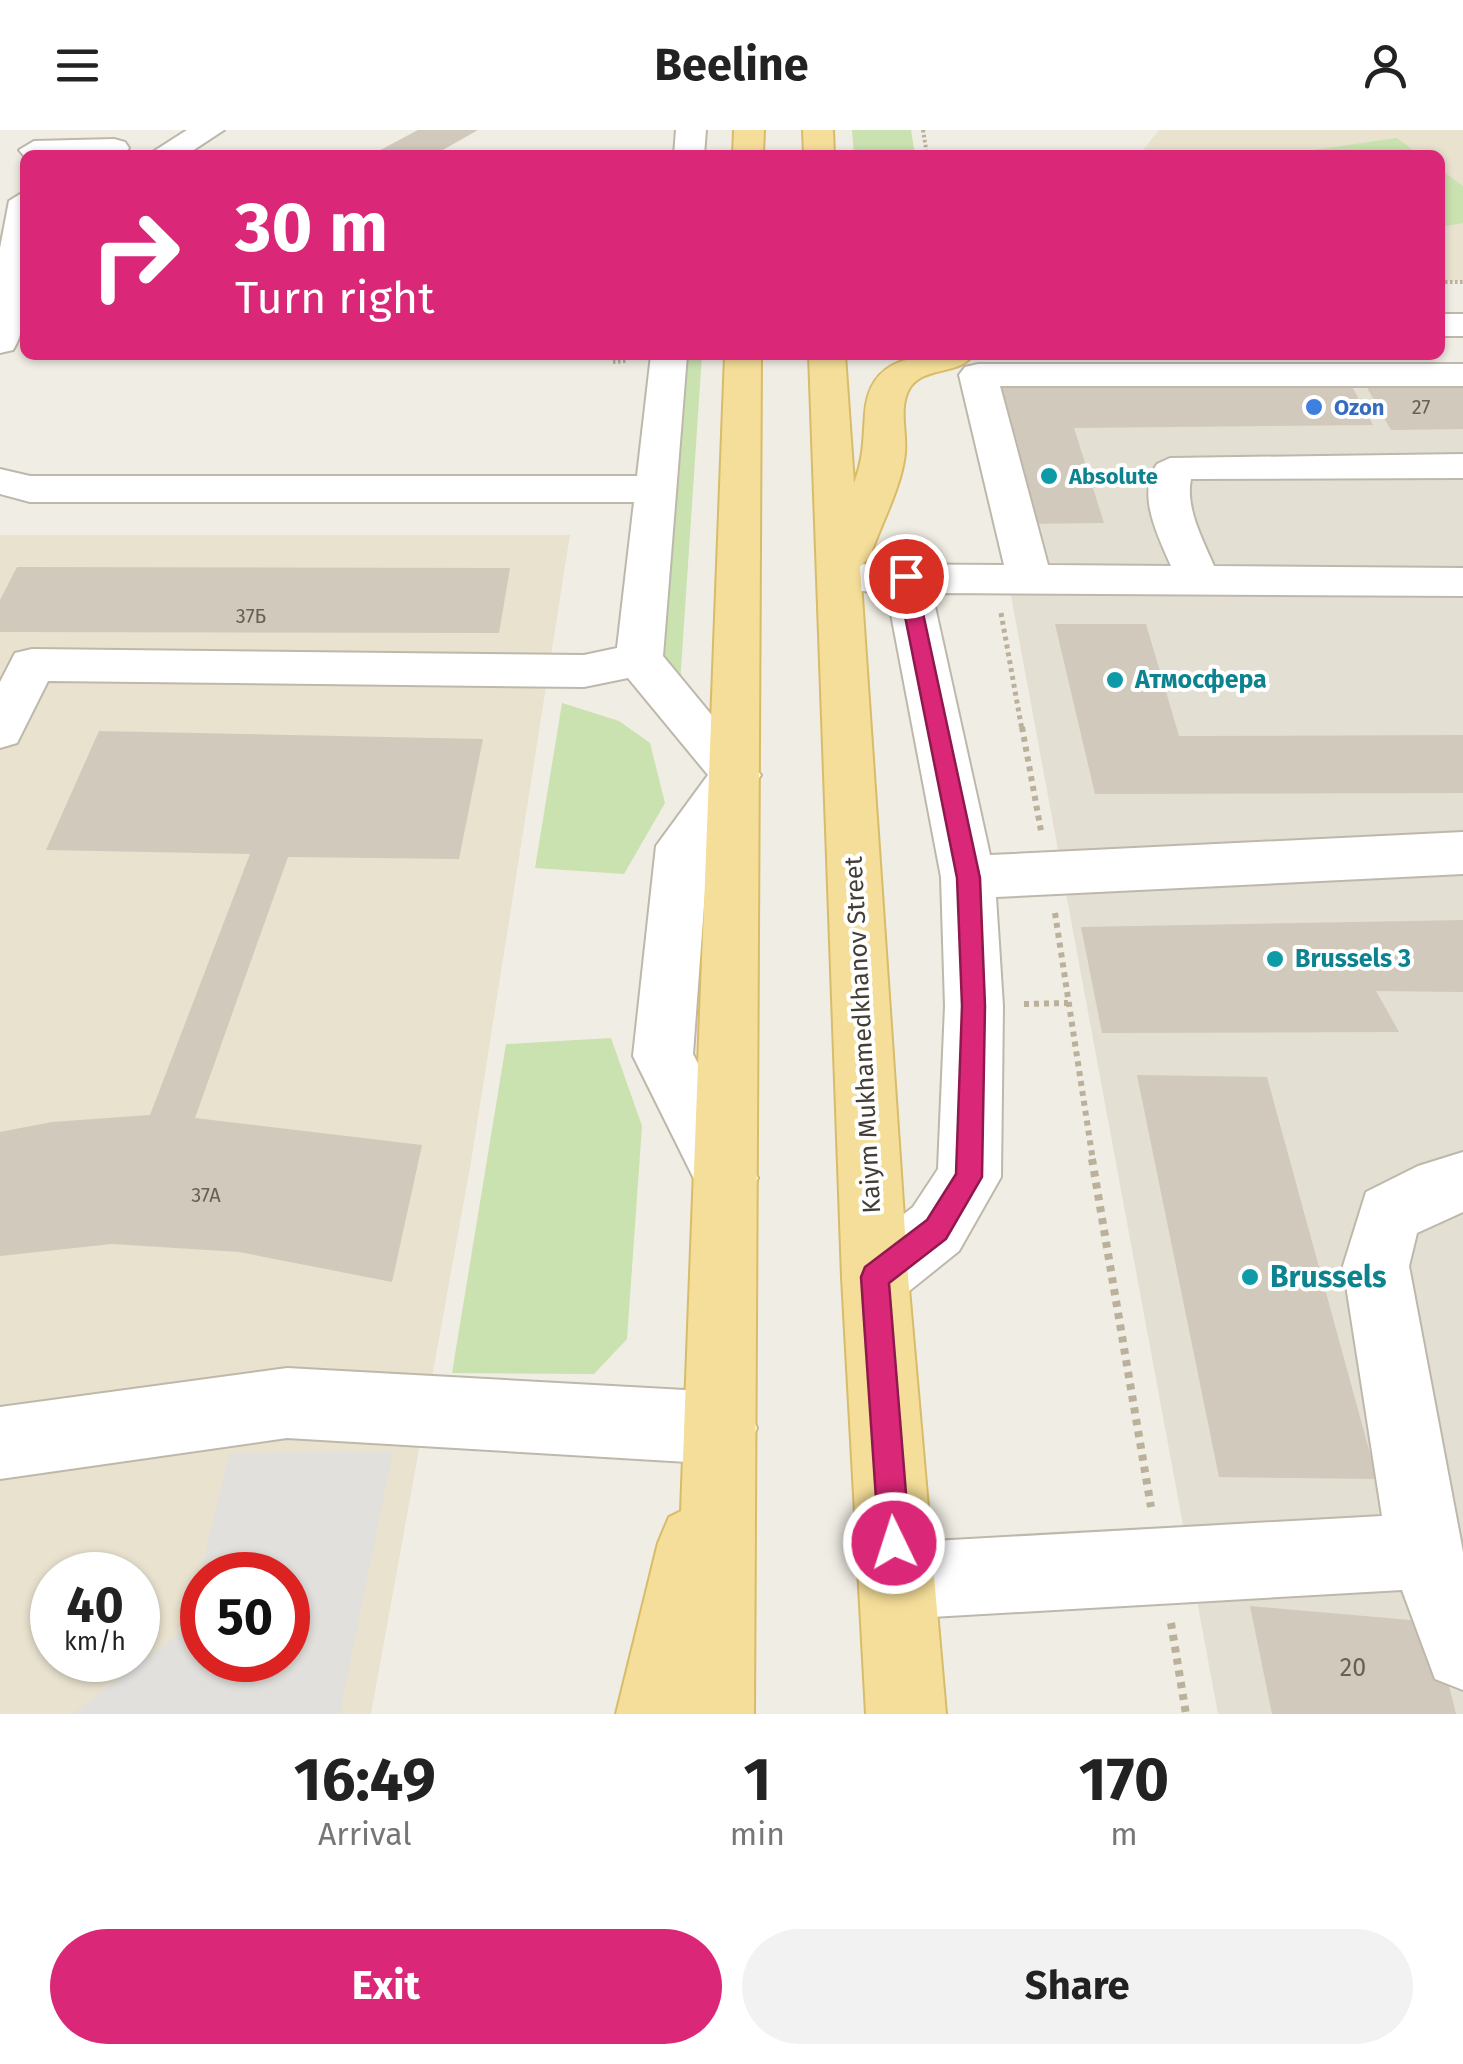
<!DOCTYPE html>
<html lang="en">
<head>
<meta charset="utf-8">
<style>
  :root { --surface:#fff; --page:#f2f2f2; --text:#222; --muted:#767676; --accent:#db2777 }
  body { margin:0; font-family:"Fira Sans",sans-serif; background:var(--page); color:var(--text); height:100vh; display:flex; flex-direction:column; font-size:38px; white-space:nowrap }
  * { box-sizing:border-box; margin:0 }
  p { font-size:32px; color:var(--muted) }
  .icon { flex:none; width:55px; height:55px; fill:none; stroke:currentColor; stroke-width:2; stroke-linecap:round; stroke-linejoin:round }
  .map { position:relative; height:1584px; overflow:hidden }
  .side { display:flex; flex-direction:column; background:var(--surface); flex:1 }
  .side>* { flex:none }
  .banner { position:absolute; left:20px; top:20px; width:1425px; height:210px; border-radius:15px; box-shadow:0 2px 8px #0004; background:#db2777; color:#fff; overflow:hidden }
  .speed { position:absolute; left:30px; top:1422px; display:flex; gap:20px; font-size:50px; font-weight:700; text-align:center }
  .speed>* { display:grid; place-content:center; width:130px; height:130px; border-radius:50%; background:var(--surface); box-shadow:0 2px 8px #0004; line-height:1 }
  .speed small { font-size:25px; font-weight:400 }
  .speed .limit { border:15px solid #d22; background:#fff; color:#111 }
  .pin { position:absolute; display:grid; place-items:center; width:85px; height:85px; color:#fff; margin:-42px; border:5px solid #fff; border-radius:50%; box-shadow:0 2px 10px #0007 }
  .me { position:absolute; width:110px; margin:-55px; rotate:356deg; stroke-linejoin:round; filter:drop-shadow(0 0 8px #0008) }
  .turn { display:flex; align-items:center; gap:35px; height:210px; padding:0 50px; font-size:45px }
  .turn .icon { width:130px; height:130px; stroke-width:2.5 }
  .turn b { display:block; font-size:70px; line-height:85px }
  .eta { display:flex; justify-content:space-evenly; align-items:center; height:170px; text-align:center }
  .eta b { font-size:60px; font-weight:700; line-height:70px }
  .action { display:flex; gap:20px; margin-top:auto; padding:20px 50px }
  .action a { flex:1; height:115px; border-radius:60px; background:var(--accent); color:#fff; font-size:40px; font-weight:700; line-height:115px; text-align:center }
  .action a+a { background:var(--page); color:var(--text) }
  header { display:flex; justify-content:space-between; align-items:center; height:130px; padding:0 50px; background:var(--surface); font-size:45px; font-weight:700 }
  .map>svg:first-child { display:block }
  .residential { fill:#e4dfd3 }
  .education { fill:#e9e2cf; fill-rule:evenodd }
  .green { fill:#c9e2b0 }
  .parking { fill:#e1e0dc; fill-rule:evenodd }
  .building { fill:#d1c9bb }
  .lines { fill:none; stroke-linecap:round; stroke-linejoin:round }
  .minor-casing { stroke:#beb8ab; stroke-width:4 }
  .major-casing { stroke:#d8bc6a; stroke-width:4 }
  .path-far3 { stroke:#bbb19a; stroke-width:4; stroke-dasharray:2.5 2.5; stroke-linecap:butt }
  .path-far2 { stroke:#bbb19a; stroke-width:5; stroke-dasharray:4 4; stroke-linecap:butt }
  .path-far1 { stroke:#bbb19a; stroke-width:6; stroke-dasharray:5 5; stroke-linecap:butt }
  .path { stroke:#bbb19a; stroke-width:8; stroke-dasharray:6 6; stroke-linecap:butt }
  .minor { fill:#fff; fill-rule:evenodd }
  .major { fill:#f5de99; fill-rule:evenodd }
  .route { fill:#db2777; stroke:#8e194d; stroke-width:2.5 }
  .shop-dot { fill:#3f7fe0; stroke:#fff; stroke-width:4 }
  .culture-dot { fill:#0f9aa8; stroke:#fff; stroke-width:4 }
  .labels { text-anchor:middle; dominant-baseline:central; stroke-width:8; stroke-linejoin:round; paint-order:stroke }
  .number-label { font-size:20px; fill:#666056 }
  .far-shop-label { font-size:22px; font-weight:bold; fill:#366cbe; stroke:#fff; text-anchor:start }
  .far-culture-label { font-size:22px; font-weight:bold; fill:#0d838f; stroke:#fff; text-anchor:start }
  .culture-label { font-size:25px; font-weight:bold; fill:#0d838f; stroke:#fff; text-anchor:start }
  .street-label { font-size:25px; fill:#423d35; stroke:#fff }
  .near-number-label { font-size:25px; fill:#666056 }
  .near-culture-label { font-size:30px; font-weight:bold; fill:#0d838f; stroke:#fff; text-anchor:start }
</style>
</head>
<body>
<header><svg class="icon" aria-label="menu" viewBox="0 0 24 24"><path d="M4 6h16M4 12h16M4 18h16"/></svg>Beeline<svg class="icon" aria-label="person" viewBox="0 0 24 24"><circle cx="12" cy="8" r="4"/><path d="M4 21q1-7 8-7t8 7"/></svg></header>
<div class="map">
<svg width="1463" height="1584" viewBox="0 0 1463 1584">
  <rect width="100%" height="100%" fill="#f0ede4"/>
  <path class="residential" d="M1463,249V1584H1218L971,250Z"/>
  <path class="education" d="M1159,0H1463V151H1440V25H1139Z
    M0,405H570L471,1032L371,1584H0ZM52,1445H138V1530H52ZM202,1445H288V1530H202Z"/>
  <path class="green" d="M852,0H911L915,25H854Z
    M1397,8L1420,25H1279Z
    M1440,39L1463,56V93L1440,97Z
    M685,225H702L680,554L661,535Z
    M562,573L619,591L650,613L665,673L624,744L535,738Z
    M611,908L642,996L627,1209L594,1244L452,1243L506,914Z"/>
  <path class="parking" d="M393,1321L340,1584H72L188,1497L229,1323ZM202,1445H288V1530H202Z"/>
  <path class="building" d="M418,0H478L434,25H371Z
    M1349,251L1373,295L1074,298L1104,393L1021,394L986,255Z
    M1463,255V299L1391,300L1366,256Z
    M17,437L510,438L499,503L0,502V470Z
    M1055,494H1146L1179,606L1463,605V663L1095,664Z
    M99,601L483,609L459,729L288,727L195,988L422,1015L392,1152L239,1122L112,1114L0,1126V1002L52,992L150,985L250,724L46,720Z
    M1463,790V862L1376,861L1399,902L1102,903L1081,797Z
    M1137,945L1267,947L1377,1349L1219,1347Z
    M1250,1476L1433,1492L1456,1584H1272Z"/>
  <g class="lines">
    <g class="minor-casing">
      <path id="minor" d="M187,0H224L186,25H148Z
        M676,0H706L704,25H674Z
        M114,9L125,12L129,18L125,24L25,27L19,20L34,11Z
        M25,61C25,101 35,188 13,220L0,223V118L9,71Z
        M1440,184H1463V206H1440Z
        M651,225H687L663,526L761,645L708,721L693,924L758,1048L748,1069L726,1078L704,1069L633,926L656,716L708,645L628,548L584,557L48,551L17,613L0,618V552L15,523L32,519L584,525L617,518L634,372H30L0,364V339L30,346H637Z
        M978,234H1463V256H1000L1048,435L1171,436C1158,406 1136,364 1157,334L1170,328L1463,324V348L1191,349C1185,378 1203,410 1214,436L1463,438V466L932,463L990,725L1463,702V744L996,767L1003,876L1001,1047L959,1121L898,1170L875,1180L852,1170L842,1147L852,1124L913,1077L938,1039L945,876L941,747L887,463L824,458L818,448L824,438L840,434L1004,435L959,245L965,237Z
        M1463,1022V1082L1417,1103L1409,1136L1463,1422V1560L1435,1549L1402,1460L897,1489L870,1478L859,1451L870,1424L897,1413L1382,1386L1343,1136L1366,1062L1418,1036Z
        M287,1238L721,1262L746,1273L757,1298L746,1323L721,1334L287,1308L0,1349V1277Z"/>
    </g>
    <g class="major-casing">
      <path id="major" d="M734,0H764L763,25H733Z
        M803,0H833L834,25H804Z
        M725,225H761L754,1584H616L658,1413L669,1387L681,1381Z
        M809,225H845L854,353C864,328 863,310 865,284C869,221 926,225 973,225C959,246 921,235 908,261C899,280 907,303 905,323C902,356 881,394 870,426L860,437L908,1147L946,1584H866L842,1147Z"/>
    </g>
    <path class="path-far3" d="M923,0L927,25
      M1440,152H1463
      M613,232L627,231"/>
    <path class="path-far2" d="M1001,483L1022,600"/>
    <path class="path-far1" d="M1022,597L1041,701
      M1055,783L1093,1031
      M1024,874L1068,873"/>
    <path class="path" d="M1092,1029L1151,1377
      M1171,1493L1186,1584"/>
    <use href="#minor" class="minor"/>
    <use href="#major" class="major"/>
  </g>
  <path class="route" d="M906,440L915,446L980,748L985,876L982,1047L946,1109L889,1153L910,1413L905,1424L894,1428L883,1424L879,1413L861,1147L865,1137L927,1090L956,1044L962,876L957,748L897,446Z"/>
  <circle class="shop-dot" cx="1314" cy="277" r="10"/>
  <g class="culture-dot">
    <circle cx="1049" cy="346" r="10"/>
    <circle cx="1115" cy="550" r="10"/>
    <circle cx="1275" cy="829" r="10"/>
    <circle cx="1250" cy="1147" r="10"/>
  </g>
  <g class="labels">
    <g class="number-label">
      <text x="1421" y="277">27</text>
      <text x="251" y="486">37Б</text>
      <text x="206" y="1065">37А</text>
    </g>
    <g class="far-shop-label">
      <text x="1334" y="277">Ozon</text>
    </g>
    <g class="far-culture-label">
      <text x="1069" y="346">Absolute</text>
    </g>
    <g class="culture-label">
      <text x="1135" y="550">Атмосфера</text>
      <text x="1295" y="829">Brussels 3</text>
    </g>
    <g class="street-label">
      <text transform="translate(863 905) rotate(-93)">Kaiym Mukhamedkhanov Street</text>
    </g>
    <g class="near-number-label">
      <text x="1353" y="1538">20</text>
    </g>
    <g class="near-culture-label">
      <text x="1270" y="1147">Brussels</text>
    </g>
  </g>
</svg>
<div class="speed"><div>40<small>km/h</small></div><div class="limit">50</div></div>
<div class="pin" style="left:906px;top:446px;background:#d93025"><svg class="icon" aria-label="arrive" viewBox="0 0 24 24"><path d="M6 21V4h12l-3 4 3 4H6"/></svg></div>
<svg class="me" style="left:894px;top:1413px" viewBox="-20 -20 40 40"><circle r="17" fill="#db2777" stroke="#fff" stroke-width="3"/><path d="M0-11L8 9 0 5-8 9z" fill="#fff"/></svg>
<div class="banner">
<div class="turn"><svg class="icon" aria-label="right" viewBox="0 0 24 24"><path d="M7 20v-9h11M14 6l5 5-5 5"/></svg><div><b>30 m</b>Turn right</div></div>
</div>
</div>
<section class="side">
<div class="eta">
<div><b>16:49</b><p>Arrival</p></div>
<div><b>1</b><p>min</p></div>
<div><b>170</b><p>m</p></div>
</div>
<div class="action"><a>Exit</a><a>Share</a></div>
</section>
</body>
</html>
